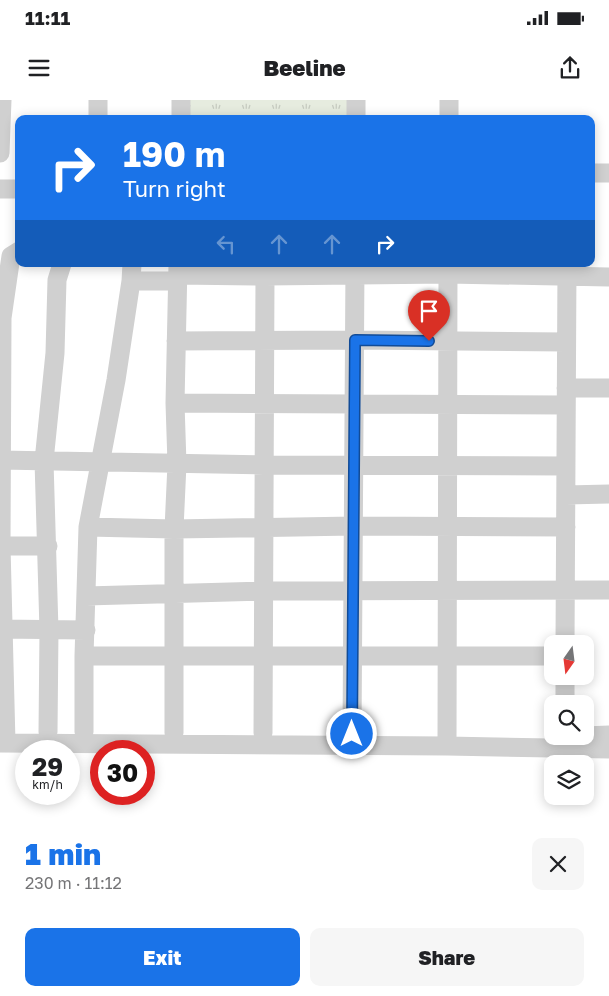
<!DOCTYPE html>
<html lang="en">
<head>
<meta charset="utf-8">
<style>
  :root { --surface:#fff; --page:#f6f6f6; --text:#202124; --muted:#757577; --accent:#1a73e8 }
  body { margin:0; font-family:"Golos Text",sans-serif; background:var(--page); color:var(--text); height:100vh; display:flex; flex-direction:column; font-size:19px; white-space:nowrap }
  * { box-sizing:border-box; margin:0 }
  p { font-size:16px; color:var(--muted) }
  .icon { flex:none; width:28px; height:28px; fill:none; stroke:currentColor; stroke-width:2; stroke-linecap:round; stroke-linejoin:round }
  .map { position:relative; height:721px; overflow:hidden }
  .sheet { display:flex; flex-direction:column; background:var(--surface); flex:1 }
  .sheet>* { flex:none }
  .top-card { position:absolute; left:15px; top:15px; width:580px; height:152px; border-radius:10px; box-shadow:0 2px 12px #0003; background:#1a73e8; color:#fff; overflow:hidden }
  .needle { width:32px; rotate:194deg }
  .controls { position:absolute; left:544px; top:535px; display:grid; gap:10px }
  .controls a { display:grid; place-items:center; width:50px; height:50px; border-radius:10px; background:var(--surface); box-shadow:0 2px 12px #0003; font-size:25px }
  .speed { position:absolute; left:15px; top:640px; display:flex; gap:10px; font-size:25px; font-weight:700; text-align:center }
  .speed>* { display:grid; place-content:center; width:65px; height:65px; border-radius:50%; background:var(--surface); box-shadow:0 2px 12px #0003; line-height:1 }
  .speed small { font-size:12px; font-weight:400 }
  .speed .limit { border:8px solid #d22; background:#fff; color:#111 }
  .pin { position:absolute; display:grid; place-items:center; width:42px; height:42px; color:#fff; margin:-51px -21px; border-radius:50% 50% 50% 0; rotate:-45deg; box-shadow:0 0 5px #0007 }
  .pin .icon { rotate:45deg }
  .me { position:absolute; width:55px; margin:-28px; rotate:0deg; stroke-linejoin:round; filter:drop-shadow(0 0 4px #0008) }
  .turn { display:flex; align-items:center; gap:18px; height:105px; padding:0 25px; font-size:22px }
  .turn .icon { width:65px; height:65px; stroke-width:2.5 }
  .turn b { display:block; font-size:35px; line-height:42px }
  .lanes { display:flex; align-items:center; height:48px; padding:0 25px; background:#0003; justify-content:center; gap:25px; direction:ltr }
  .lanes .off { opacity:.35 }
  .round { display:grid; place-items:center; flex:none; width:52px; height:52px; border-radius:10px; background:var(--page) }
  .headline { display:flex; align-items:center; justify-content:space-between; height:85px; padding:0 25px }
  h1 { font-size:30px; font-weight:800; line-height:38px; color:var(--accent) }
  .cta { display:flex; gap:10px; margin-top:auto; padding:10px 25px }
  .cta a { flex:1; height:58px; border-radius:10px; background:var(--accent); color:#fff; font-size:20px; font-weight:800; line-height:58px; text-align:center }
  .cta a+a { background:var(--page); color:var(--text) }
  .status { display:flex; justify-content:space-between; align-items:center; height:35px; padding:0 25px; background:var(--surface); direction:ltr }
  .status svg { height:14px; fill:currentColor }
  header { display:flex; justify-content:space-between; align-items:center; height:65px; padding:0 25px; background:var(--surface); font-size:22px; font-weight:800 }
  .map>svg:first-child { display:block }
  .park { fill:url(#park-tufts) }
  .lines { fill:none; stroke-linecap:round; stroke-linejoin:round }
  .minor { stroke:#d0d0d0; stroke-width:19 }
  .route-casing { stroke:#114b97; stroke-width:12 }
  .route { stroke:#1a73e8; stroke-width:9 }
</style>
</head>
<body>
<div class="status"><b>11:11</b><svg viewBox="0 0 49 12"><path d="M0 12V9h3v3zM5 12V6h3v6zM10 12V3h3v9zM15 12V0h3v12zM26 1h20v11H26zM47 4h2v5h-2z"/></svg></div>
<header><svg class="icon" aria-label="menu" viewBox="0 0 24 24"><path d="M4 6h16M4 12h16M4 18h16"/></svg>Beeline<svg class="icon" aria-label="share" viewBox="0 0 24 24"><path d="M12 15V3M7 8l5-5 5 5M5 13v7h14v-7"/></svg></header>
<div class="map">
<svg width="609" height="721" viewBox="0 0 609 721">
  <defs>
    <pattern id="park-tufts" width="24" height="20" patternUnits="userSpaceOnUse" patternTransform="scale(1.25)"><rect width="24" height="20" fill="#e6ecdf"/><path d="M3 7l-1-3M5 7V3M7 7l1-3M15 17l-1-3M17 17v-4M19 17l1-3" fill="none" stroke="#c6cbc0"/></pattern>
  </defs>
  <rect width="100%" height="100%" fill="#fff"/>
  <path class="park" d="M187,0H356V19H187Z"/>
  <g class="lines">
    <path class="minor" d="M98,0V19
      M181,19V0
      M356,19V0
      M449,19V0
      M0,53L2,0
      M591,73H609
      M0,89H19
      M177,175L265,176L448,174L609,177
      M131,181H177
      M176,241L355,240L566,242
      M566,288H609
      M175,303L566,305
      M0,360L264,365L566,366
      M566,395L609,394
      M88,427L174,429L353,426L566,427
      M0,446H48
      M86,496L263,491L609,490
      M0,529L86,530
      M565,544L567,165
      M84,556H552
      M565,604V576
      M48,632L49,530L44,361L55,253L57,180L62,164
      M84,632V556L88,427L116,280L131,181L132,164
      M174,633V429L177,364L175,303L178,164
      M263,633L265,176
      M352,634L355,164
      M585,636L609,635
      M0,643L447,646L609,649
      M6,643L1,446L2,218L11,156L19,151
      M447,646L448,164"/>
  </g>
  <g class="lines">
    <g class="route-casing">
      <path id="route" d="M352,634L355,240L429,241"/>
    </g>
    <use href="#route" class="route"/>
  </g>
</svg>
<div class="controls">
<a><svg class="needle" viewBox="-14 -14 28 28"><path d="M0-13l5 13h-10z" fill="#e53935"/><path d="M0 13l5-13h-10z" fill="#757577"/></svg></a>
<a><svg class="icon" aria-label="search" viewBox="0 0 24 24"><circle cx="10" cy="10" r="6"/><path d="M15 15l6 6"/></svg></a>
<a><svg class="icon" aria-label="layers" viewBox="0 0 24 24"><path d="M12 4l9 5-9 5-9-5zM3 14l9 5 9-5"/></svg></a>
</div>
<div class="speed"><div>29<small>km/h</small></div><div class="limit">30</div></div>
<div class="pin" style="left:429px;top:241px;background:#d93025"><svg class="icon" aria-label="arrive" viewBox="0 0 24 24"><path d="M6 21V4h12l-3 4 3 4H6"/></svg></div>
<svg class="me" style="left:352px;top:634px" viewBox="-20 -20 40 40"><circle r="17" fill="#1a73e8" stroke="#fff" stroke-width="3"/><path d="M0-11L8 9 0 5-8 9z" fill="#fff"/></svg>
<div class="top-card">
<div class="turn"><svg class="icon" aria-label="right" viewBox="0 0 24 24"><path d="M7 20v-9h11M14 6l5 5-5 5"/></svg><div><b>190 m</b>Turn right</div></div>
<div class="lanes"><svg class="icon off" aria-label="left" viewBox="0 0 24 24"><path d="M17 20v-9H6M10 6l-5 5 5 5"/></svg><svg class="icon off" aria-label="ahead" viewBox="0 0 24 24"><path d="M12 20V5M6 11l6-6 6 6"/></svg><svg class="icon off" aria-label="ahead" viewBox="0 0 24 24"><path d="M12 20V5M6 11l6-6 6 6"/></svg><svg class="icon" aria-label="right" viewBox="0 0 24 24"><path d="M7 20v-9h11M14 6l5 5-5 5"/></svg></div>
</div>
</div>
<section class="sheet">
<div class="headline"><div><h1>1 min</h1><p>230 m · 11:12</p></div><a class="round"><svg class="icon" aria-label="close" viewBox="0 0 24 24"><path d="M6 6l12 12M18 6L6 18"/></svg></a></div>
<div class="cta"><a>Exit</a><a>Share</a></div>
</section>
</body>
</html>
